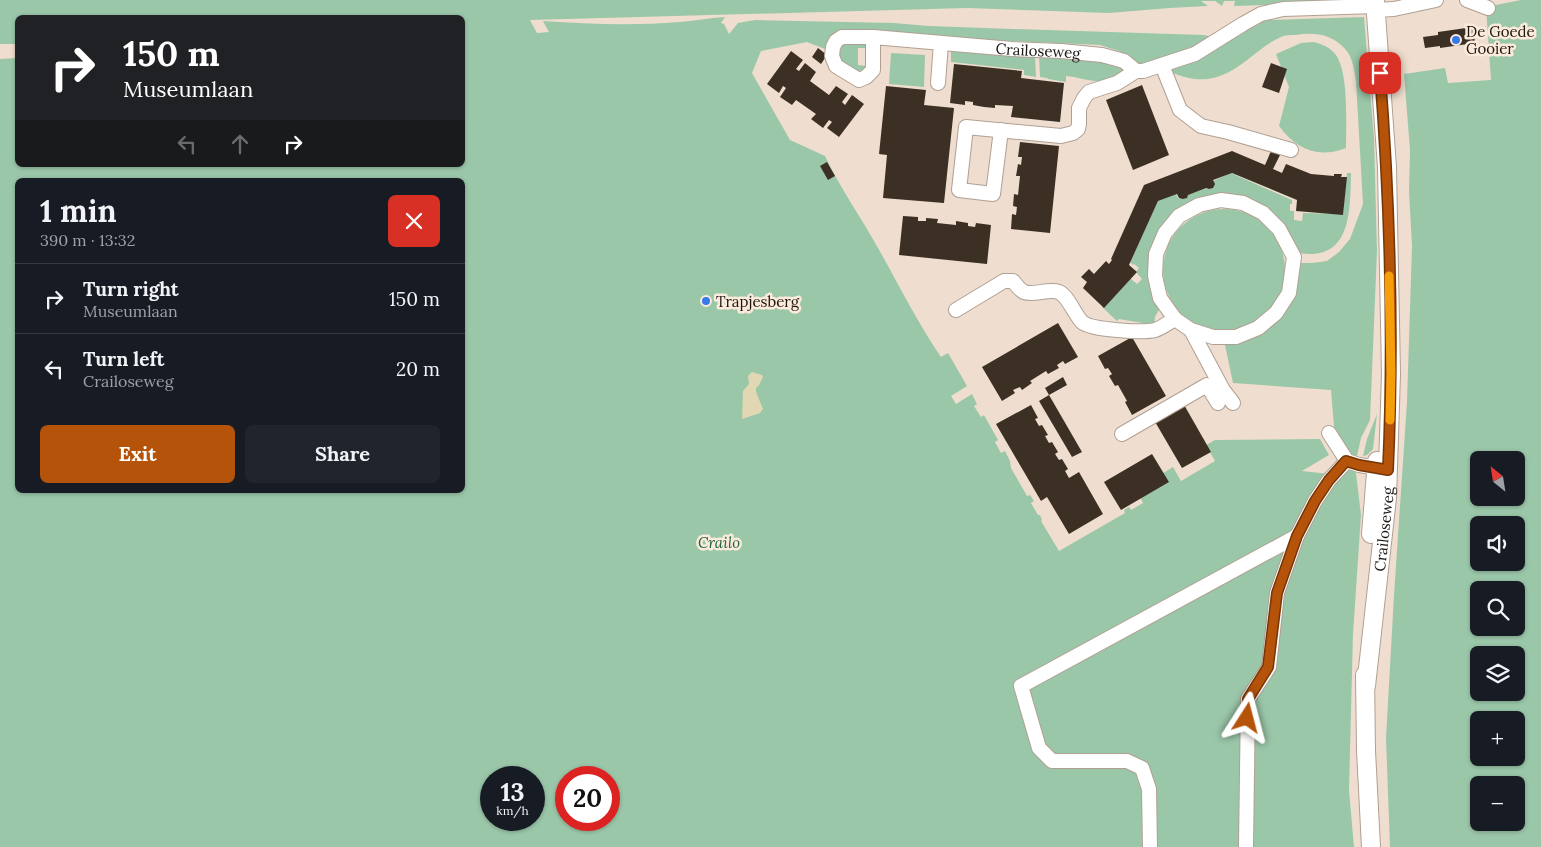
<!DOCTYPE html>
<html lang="en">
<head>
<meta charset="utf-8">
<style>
  :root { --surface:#171b24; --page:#20242c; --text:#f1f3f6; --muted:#9ea1a6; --line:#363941; --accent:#b45309 }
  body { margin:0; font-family:Lora,serif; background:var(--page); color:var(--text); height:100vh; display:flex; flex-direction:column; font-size:19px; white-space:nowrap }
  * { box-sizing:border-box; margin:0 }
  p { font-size:16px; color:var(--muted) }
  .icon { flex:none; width:28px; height:28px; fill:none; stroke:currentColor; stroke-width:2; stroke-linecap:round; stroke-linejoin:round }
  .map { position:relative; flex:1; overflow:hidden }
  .side { position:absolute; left:15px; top:178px; width:450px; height:315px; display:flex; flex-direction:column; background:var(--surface); border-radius:8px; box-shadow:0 1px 4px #0004 }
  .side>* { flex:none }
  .top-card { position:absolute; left:15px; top:15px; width:450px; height:152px; border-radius:8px; box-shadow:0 1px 4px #0004; background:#202124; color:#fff; overflow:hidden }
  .needle { width:32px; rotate:330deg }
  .tools { position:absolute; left:1470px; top:451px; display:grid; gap:10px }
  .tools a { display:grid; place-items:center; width:55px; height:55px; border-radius:8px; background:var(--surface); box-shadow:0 1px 4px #0004; font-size:25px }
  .speed { position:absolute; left:480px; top:766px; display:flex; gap:10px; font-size:25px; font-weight:700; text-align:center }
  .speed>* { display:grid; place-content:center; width:65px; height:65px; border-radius:50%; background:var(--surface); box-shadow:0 1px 4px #0004; line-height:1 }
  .speed small { font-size:12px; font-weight:400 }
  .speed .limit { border:8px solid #d22; background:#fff; color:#111 }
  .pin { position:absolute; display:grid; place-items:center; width:42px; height:42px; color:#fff; margin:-21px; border-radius:10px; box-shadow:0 2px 8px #0006 }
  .me { position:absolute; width:55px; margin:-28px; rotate:9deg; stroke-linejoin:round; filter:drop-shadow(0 0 4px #0008) }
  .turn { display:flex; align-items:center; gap:18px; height:105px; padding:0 25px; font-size:22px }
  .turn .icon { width:65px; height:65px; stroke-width:2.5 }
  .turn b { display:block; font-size:35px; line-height:42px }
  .lanes { display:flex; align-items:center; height:48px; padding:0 25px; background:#0003; justify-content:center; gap:25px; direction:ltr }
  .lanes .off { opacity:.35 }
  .round { display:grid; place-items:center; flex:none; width:52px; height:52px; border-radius:8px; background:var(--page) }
  .summary { display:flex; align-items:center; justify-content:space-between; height:85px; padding:0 25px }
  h1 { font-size:30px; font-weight:800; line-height:38px }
  .cta { display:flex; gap:10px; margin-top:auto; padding:10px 25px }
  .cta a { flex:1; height:58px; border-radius:8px; background:var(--accent); color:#fff; font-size:20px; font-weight:800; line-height:58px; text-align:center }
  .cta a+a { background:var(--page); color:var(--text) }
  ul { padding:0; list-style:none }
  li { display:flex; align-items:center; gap:15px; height:70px; padding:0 25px; border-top:1px solid var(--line) }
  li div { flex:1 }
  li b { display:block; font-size:19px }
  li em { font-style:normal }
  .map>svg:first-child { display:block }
  .green { fill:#9bc7a9; fill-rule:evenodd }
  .sand { fill:#e1d8b3 }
  .building { fill:#3c2f24 }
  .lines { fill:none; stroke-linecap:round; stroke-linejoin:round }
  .minor-casing { stroke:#b0a093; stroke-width:16 }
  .major-casing { stroke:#b0a093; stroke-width:20 }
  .minor { stroke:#fff; stroke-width:14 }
  .major { stroke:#fff; stroke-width:18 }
  .route-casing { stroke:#753606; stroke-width:12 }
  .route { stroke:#b45309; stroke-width:9 }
  .slow { stroke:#f59e0b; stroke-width:9 }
  .poi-dot { fill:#357ae8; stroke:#fcebdc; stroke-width:2 }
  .labels { text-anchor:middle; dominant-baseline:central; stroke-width:5; stroke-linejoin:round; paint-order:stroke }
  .poi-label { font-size:15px; fill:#1c1611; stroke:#fcebdc; text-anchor:start }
  .street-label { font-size:15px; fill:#1c1611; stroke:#fcebdc }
  .park-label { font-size:15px; font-style:italic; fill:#1c653d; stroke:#fcebdc }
</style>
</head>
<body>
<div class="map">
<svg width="1541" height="847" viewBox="0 0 1541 847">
  <rect width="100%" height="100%" fill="#efdecf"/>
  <path class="green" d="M0,0H1354L1318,3L1234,6L1235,1H1224L1222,6L1215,1H1201L1208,6L1170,8L1109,13L967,8L530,20L537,33L549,32L543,21C587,24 634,26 679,22C694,21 709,18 725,17L721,23L724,24L729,34L738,23L755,20L894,23L929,26L1014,29L1204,35L1213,37L1177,56L1139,66C1127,51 1118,51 1100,45L853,34L830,38L826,44L825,49L807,42L761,51L752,73L790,140L825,156C840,188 861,217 878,248C899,285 917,322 941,357L948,353L967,386L951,396L956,404L972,394L977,404L974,406L981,417L984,415L998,440L995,442L1001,453L1005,451L1010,461L1011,468L1027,496L1030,495L1034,501L1031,503L1038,515H1040L1042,520L1041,521L1059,551L1125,513L1124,510L1129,507L1131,510L1143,503L1136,490L1173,467L1181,481L1215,461L1206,445L1215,440L1320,439L1329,455L1302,471L1339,475L1342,470L1351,468L1356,473L1361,515L1353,634L1349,790L1354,847H0V59L17,58L18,165H462V18H18L17,44H0ZM18,180H462V490H18ZM491,778H534V820H491ZM566,778H609V820H566Z
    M1521,0H1541V847H1390L1386,738L1394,595L1407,402L1412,246L1409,191L1410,150L1404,74L1445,68L1448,83L1491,80L1486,7ZM1479,460H1516V498H1479ZM1479,525H1516V562H1479ZM1479,590H1516V628H1479ZM1479,655H1516V692H1479ZM1479,720H1516V758H1479ZM1479,785H1516V822H1479Z
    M1364,17L1374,138L1377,251L1370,420L1361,438L1357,456L1347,453L1335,439L1331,390L1233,383L1225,345L1249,338L1292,297L1298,263H1312L1327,261L1339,252L1350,239L1363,204L1356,81C1354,71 1353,57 1345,49C1332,34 1314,32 1296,35C1291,35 1285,35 1281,37C1258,47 1243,68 1220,76C1201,83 1185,78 1168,71L1193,61L1266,20Z
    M1313,42C1322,44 1330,47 1336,55C1349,74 1346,125 1346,148C1318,159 1296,149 1279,126L1289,87L1276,54L1301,43Z
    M843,43H867V48H858V65L867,66L866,71L861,74L840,61L838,49Z
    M951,51L1035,55L1036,77L1024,75V70L951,62Z
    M891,53L925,55L924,87L889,84Z
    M1039,55C1073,56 1094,55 1125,70C1120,73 1116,77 1111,79C1098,85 1080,77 1066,76V82L1048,79L1047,78L1040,77Z
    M1231,173L1292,200V204H1290V211H1294V220L1302,221L1303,213L1343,214L1347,173H1351C1350,210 1352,262 1299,253L1281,220L1270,210L1202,201L1159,239L1161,306L1155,317L1154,325L1119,319L1117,321L1102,307L1130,278L1137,284L1142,279L1136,272L1139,268L1134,264L1133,265L1130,262L1158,201L1176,194L1178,198L1182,199L1186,198L1187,195L1205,188L1208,189L1212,188L1213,181Z
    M1163 270a61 61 0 1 1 122 0a61 61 0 1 1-122 0Z
    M1377,414L1373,449L1367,455L1363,456L1367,439Z"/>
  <path class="sand" d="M752,372L762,375L763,377L759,385L756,388V392L763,409L760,413L742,419L743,391L749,384L748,376Z"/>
  <path class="building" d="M1473,27L1475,43L1440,48V46L1425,48L1423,37L1438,35V32Z
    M818,48L827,55L821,64L812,57Z
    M791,51L803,60L796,69L799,71L805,63L816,72L810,81L829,95L836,86L848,94L842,102L845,105L852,95L864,104L839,137L827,128L832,122L829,120L823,128L811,119L816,114L796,100L792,105L780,97L786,88L783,86L779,93L767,84Z
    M1271,63L1287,69L1279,93L1262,87Z
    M954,64L1022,71L1021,78L1064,83L1060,122L1011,117L1013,106L995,105V108L984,107L973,105V102L965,101V105L950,103Z
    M1142,85L1169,155L1133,170L1106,100Z
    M886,86L926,90L924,105L954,108L944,203L883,198L887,155L879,154Z
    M1020,142L1059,146L1050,233L1011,229L1012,214L1016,215L1017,207L1013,206L1014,194L1018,195L1020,176H1016L1018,164L1021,165L1022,157H1018Z
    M1232,151L1265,165L1271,151L1280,155L1273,169L1282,173L1286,164L1311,174L1334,176V174H1342L1341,177H1347L1343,215L1296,211L1297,200L1232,173L1213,180L1215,184L1213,188L1209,189L1206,188L1188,195L1187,198L1183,199L1179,198L1177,194L1158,201L1129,265L1137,272L1104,308L1083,288L1087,282L1081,277L1089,269L1094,274L1106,261L1109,264L1112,260L1111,259L1144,185Z
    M827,162L835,176L828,180L820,166Z
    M903,216L918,217V221H926V218L938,219L937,223L956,225V221L968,223V226L975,227L976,223L991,225L987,264L899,255Z
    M1058,323L1078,357L1065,364L1063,361L1057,365L1059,368L1048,374L1046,371L1030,381L1032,383L1022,390L1020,387L1013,390L1015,393L1002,401L982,367Z
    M1132,337L1166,396L1132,415L1125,402L1127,401L1118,385L1115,386L1109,376L1112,374L1108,368L1105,369L1098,356Z
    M1063,377L1067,385L1049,395L1045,388Z
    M1049,395L1082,452L1072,457L1039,401Z
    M1183,403L1211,452L1182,468L1154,420Z
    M1031,405L1038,418L1035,419L1039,426L1042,425L1048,435L1045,436L1049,443L1052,442L1058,452L1055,454L1059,460L1062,459L1068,469L1065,471L1069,478L1079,472L1103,514L1069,534L1047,497L1041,501L996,424Z
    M1152,454L1169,482L1121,510L1104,482Z"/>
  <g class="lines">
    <g class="minor-casing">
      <g id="minor">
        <path d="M1467,0L1488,8"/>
        <path d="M1376,10L1394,9L1436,0"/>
        <path id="s1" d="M873,37V70L866,77L859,80L836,66L832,56L833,47L836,41L842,37H873L1012,49L1061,51L1102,55L1124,61L1136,71H1143L1195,54L1243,24L1261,14L1283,9L1376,6"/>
        <path d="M1162,65L1180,110L1201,126L1228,132L1291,150"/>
        <path d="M938,83L941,43"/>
        <path d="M1001,130L993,194L959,190L966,127L1061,136L1073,133L1078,129L1079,124V108L1084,98L1089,92L1117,83L1136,71"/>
        <path d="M956,310L1004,281H1013C1016,285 1020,290 1024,292C1034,296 1048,288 1059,292C1068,296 1075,315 1082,322C1091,330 1143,333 1155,330C1162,328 1169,322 1175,319"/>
        <path d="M1191,330L1213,337H1236L1258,328L1276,313L1289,293L1294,257L1279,229L1263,213L1243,203L1221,200L1199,205L1179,216L1165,233L1156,254L1155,276L1160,298L1175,319L1191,330L1223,390L1233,403"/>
        <path d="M1329,433L1347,461"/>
        <path d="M1122,434L1207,385L1218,403"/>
        <path d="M1347,461L1359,465L1385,469"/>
        <path d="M1150,847L1149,789L1142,768L1127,761H1052L1039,748L1021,686L1297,536"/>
        <path d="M1246,847L1248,699L1269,667L1277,593L1297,536L1315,501L1329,480L1347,461"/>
      </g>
    </g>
    <g class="major-casing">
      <g id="major">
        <path d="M1371,534L1377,461"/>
        <path d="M1365,675L1366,751L1371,847"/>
        <path id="s2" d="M1366,686L1387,498L1391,374L1387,167L1375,0"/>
      </g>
    </g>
    <use href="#minor" class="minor"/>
    <use href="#major" class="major"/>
  </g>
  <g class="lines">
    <g class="route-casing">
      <path id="route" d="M1247,718L1248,699L1268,667L1277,593L1297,536L1315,501L1329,480L1346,461L1359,465L1388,470C1394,337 1390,205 1380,73"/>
    </g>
    <use href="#route" class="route"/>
    <path class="slow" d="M1389,276L1391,374L1390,420"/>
  </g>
  <g class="poi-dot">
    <circle cx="1456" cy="40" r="5"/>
    <circle cx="706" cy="301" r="5"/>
  </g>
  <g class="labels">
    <g class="poi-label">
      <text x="1466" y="31">De Goede<tspan x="1466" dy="17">Gooier</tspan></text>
      <text x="716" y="301">Trapjesberg</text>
    </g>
    <g class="street-label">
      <text stroke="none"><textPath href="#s1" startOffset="308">Crailoseweg</textPath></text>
      <text stroke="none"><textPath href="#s2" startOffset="158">Crailoseweg</textPath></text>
    </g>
    <g class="park-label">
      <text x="719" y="542">Crailo</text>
    </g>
  </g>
</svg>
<div class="tools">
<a><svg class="needle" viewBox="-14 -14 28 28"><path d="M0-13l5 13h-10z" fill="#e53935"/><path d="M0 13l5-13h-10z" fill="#9ea1a6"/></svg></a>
<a><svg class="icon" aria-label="sound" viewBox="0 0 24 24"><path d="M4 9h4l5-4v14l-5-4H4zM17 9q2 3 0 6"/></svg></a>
<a><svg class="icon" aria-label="search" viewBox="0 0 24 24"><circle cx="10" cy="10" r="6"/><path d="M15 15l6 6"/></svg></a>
<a><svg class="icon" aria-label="layers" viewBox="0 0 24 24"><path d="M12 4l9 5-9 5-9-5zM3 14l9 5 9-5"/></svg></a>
<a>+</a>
<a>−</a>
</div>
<div class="speed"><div>13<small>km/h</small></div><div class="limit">20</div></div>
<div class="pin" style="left:1380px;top:73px;background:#d93025"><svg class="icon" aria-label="arrive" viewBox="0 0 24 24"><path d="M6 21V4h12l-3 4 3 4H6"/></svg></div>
<svg class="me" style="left:1247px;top:718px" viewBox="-20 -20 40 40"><path d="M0-17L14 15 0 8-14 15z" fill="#b45309" stroke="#fff" stroke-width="4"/></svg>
<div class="top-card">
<div class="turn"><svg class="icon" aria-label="right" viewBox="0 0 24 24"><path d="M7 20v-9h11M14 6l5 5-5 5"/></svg><div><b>150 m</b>Museumlaan</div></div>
<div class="lanes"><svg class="icon off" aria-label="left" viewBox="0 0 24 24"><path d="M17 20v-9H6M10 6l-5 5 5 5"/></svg><svg class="icon off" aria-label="ahead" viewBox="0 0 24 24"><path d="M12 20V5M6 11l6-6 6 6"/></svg><svg class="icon" aria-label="right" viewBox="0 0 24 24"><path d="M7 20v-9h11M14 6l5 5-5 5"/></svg></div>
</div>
<section class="side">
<div class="summary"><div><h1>1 min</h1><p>390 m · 13:32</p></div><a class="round" style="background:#d93025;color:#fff"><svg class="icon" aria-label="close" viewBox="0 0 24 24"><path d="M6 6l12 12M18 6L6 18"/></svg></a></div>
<ul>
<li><svg class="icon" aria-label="right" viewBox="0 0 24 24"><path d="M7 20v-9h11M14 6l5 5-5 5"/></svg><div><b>Turn right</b><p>Museumlaan</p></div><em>150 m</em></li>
<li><svg class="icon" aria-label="left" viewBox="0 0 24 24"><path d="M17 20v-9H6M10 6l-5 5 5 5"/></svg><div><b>Turn left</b><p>Crailoseweg</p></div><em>20 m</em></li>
</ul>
<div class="cta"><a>Exit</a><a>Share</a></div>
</section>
</div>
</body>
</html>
